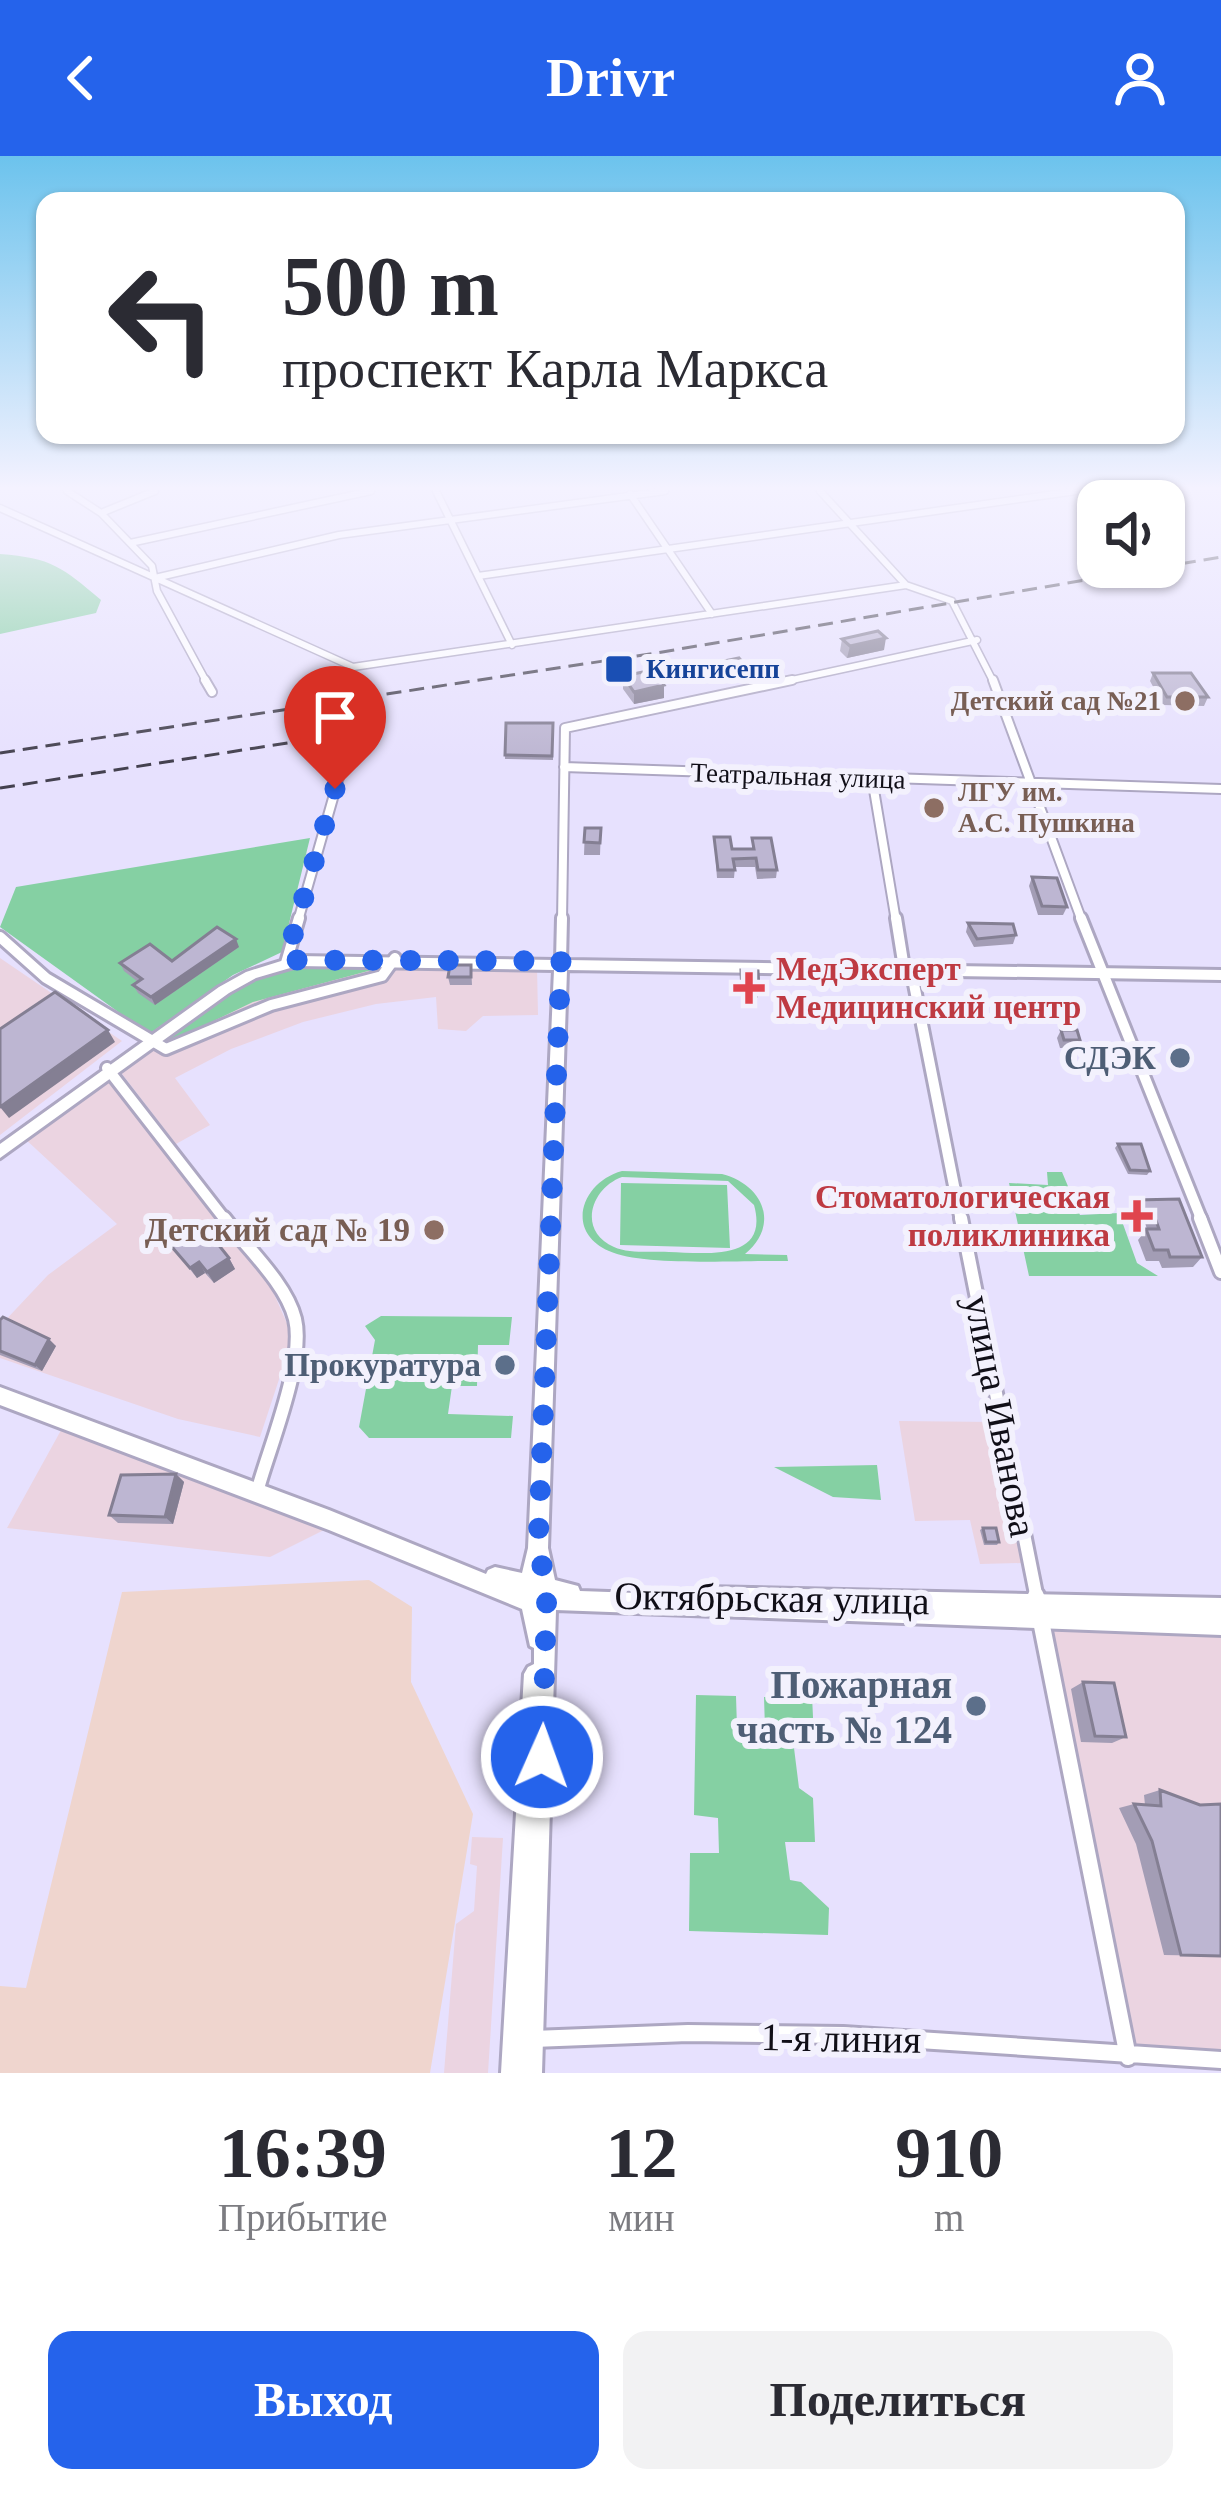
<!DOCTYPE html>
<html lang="ru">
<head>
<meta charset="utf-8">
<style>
  :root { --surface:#fff; --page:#f2f2f3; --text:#2b2b33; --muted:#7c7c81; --accent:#2563eb }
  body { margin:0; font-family:"Times New Roman",serif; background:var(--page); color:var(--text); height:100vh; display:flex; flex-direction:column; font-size:45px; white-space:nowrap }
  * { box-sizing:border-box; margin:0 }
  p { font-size:39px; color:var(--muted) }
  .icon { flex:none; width:66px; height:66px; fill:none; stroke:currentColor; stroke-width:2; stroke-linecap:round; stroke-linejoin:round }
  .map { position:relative; height:1917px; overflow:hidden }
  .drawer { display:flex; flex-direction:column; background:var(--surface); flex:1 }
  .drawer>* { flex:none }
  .hud { position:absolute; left:36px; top:36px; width:1149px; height:252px; border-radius:24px; box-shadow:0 3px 9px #0004; background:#fff; color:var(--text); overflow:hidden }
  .controls { position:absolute; left:1077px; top:324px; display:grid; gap:24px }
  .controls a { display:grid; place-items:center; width:108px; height:108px; border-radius:24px; background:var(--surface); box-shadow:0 3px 9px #0004; font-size:60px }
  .pin { position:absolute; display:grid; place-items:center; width:102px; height:102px; color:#fff; margin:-123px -51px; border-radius:50% 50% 50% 0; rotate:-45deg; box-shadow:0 0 12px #0007 }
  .pin .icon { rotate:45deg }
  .me { position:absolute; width:132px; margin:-66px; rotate:2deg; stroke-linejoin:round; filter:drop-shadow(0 0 9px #0008) }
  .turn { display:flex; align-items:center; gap:42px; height:252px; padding:0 48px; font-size:54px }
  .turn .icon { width:156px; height:156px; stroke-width:2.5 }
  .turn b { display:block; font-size:84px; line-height:102px }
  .eta { display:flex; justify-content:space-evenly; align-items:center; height:204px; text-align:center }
  .eta b { font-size:72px; font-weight:700; line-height:84px }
  .cta { display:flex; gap:24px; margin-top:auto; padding:24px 48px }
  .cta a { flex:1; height:138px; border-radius:24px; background:var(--accent); color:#fff; font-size:48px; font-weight:700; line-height:138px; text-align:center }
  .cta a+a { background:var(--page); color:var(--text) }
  header { display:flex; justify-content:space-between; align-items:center; height:156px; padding:0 48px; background:var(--accent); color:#fff; font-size:54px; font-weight:700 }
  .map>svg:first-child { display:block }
  .commercial { fill:#ebd4e1 }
  .medical { fill:#efd5ce }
  .green { fill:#85d0a3; fill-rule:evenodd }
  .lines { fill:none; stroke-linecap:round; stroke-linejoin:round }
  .street-far4-casing { stroke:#ada7c2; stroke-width:9 }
  .street-far3-casing { stroke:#ada7c2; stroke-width:12 }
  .street-far2-casing { stroke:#ada7c2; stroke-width:16 }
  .street-far1-casing { stroke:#ada7c2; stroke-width:18 }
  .street-casing { stroke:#ada7c2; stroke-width:22 }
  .secondary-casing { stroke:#ada7c2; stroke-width:6 }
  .street-far4 { stroke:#fff; stroke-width:6 }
  .street-far3 { stroke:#fff; stroke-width:8 }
  .street-far2 { stroke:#fff; stroke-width:10 }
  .street-far1 { stroke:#fff; stroke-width:12 }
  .street { stroke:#fff; stroke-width:16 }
  .secondary { fill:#fff; fill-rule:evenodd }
  .rail { stroke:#44414f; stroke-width:3; stroke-dasharray:15 8; stroke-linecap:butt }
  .wall { fill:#a39db5 }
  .shaded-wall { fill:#847f93 }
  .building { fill:#bdb6d2; stroke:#847f93; stroke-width:3 }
  .route { stroke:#2563eb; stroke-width:21; stroke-dasharray:0 37.8 }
  .transit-dot { fill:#1a4fb4; stroke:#f3f1fd; stroke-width:4.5 }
  .education-dot { fill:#8d6e63; stroke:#f3f1fd; stroke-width:4.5 }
  .health-dot { fill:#e0444e; stroke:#f3f1fd; stroke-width:4.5 }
  .service-dot { fill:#5c6f8a; stroke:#f3f1fd; stroke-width:4.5 }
  .labels { text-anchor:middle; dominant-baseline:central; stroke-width:12; stroke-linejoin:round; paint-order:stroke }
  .far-transit-label { font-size:27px; font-weight:bold; fill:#164399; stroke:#f3f1fd; text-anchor:start }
  .far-education-label { font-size:27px; font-weight:bold; fill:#785e54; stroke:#f3f1fd; text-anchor:end }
  .far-street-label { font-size:27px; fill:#100e17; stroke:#f3f1fd }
  .health-label { font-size:33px; font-weight:bold; fill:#be3a42; stroke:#f3f1fd; text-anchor:start }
  .service-label { font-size:33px; font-weight:bold; fill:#4e5e75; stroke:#f3f1fd; text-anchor:end }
  .education-label { font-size:33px; font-weight:bold; fill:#785e54; stroke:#f3f1fd; text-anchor:end }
  .near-street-label { font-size:39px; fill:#100e17; stroke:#f3f1fd }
  .near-service-label { font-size:39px; font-weight:bold; fill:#4e5e75; stroke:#f3f1fd; text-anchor:end }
</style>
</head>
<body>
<header><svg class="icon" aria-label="back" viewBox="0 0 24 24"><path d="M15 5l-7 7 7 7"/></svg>Drivr<svg class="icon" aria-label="person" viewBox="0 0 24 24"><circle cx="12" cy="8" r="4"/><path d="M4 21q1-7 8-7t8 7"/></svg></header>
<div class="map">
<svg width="1221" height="1917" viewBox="0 0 1221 1917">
  <rect width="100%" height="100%" fill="#e7e1fe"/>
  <path class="commercial" d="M0,802L122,885L0,979Z
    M283,811H537L538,859L483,860L466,875L438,873L436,841L376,848L303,866L231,893L175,922L210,969L176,988L119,914L224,834Z
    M109,922L271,1131L293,1181L260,1281L178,1263L0,1202V1170L48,1119L117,1068L23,981Z
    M899,1265L993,1266L1022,1407L980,1408L970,1364L915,1365Z
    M65,1267L334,1369L270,1401L7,1372Z
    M1039,1448L1221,1452V1907L1128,1901Z
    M472,1681L503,1682L488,1917H444L456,1768L474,1755L477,1710L470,1708Z"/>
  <path class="medical" d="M369,1424L412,1451L411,1526L473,1658L430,1917H0V1830L26,1832L122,1436Z"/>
  <path class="green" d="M0,398C52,402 62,411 101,444L96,457L0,478Z
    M310,682L282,796L233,819L149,878L0,771L16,731Z
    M297,805L383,811L253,846L168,887L163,884L224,834Z
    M622,1015L722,1018C764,1029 780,1069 745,1098L787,1099L788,1105C746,1104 643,1111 609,1095C564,1075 582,1026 622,1015ZM622,1021L728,1025L754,1049C770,1106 704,1097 669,1096C653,1095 629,1098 614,1091C577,1075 591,1032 622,1021Z
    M1047,1016H1062L1080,1059L1119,1057L1137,1107L1158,1120H1029L1009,1027L1048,1029Z
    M621,1027L727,1029L730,1092L620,1089Z
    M381,1160L512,1161L509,1189H478L477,1230H452L448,1258L513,1260L511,1282H369L359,1271L375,1184L365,1170Z
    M877,1309L881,1344L833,1341L774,1311Z
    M696,1539L736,1540L737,1572L765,1573L764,1541L812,1540L814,1582L793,1584L799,1632L813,1642L815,1686H785L790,1724L801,1726L829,1752L828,1779L689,1775L690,1697H719L718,1662L694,1659Z"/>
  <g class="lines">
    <g class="street-far4-casing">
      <path id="street-far4" d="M67,335L101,357L152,410L157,435L207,527
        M436,335L512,489
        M820,335L906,429
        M630,338L712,458
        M0,352L353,511L906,429L952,445L994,527
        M101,357L155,335
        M130,387L371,335
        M478,420L1076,335
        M155,422L339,379L665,335
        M778,527L977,484"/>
    </g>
    <g class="street-far3-casing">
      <path id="street-far3" d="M205,524L212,536
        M993,524L1082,765
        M564,611L1221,633
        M872,622L896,765
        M298,765L345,600
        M562,765L565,572L792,524"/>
    </g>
    <g class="street-far2-casing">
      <path id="street-far2" d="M896,762L904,812L913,823L961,1065
        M1081,762L1202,1065
        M0,781L46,822L166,893L271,849L382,820L395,802
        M561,805L562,762
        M286,807L299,762
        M107,912L226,1065"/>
    </g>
    <g class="street-far1-casing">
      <path id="street-far1" d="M224,1062C246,1091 286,1127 295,1163C305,1204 271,1287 259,1329
        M961,1062L1037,1443
        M1200,1062L1221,1116"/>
    </g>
    <g class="street-casing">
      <path id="street" d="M1036,1440L1128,1901
        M533,1883L688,1877L843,1879L1221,1904"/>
    </g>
    <g class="secondary-casing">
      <path id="secondary" d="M297,800L555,804L561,800L567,804L1221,814V824L567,814L548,1392L555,1424L578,1430L580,1435L694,1439L696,1434L703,1431L1221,1442V1479L556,1454L542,1917H501L524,1518L528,1511L534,1508V1492L530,1490L522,1453L329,1374L0,1249V1231L329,1354L486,1418L488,1414L495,1411L522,1417L528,1392L554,814L297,810L256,822L229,837L0,1002V988L219,831L246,816Z"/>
    </g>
    <use href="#street-far4" class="street-far4"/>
    <use href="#street-far3" class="street-far3"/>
    <use href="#street-far2" class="street-far2"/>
    <use href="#street-far1" class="street-far1"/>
    <use href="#street" class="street"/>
    <use href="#secondary" class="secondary"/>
    <path class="rail" d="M0,597L656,497L1221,401
      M0,632L300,585"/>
  </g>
  <path class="wall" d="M842,483L884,494L847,502L840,495Z
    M1153,517L1208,541L1204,550L1163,549L1150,525Z
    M623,520L664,529V542L634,548L623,533Z
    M506,567H553V604L505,603Z
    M585,672H601L600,699H584Z
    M714,681L732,693H752V682L777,714L776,722L757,723L755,711H735L734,722H717Z
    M1032,721L1067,751L1063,759H1038L1029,730Z
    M968,767L1016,779L1013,788L974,791L966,776Z
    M239,791L155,849L138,837L133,829L138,826L124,815L120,807L172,805Z
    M471,809L472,829H450L448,821Z
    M741,814L758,841L753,845H741Z
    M1061,874L1080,884L1076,892H1060L1057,882Z
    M1118,988L1150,1015L1147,1019L1128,1018L1115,992Z
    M1179,1043L1202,1101L1193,1111L1162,1112L1159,1105H1146L1138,1084L1147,1073L1145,1067H1132L1128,1055L1136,1044Z
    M205,1082L229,1102L235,1113L214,1127L205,1117L197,1122L172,1091Z
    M0,1164L56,1190L42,1215L0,1199Z
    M176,1318L184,1326L173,1368L118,1367L109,1359Z
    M983,1372L999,1386L997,1389H984L980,1374Z
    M1083,1526L1126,1581L1112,1587L1081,1586L1071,1533Z
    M1160,1634L1221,1800L1164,1799L1136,1688L1119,1652L1134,1648L1145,1649L1144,1639Z"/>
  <path class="shaded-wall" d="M886,482L884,494L847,502L850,490Z
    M745,509L744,521L710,527L711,515Z
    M664,529V542L634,548V536Z
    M236,783L239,791L155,849L151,841Z
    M108,874L115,886L9,962L0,951Z
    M229,1102L235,1113L214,1127L207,1116Z
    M199,1106L205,1117L197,1122L190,1112Z
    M49,1183L56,1190L42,1215L35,1209Z
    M176,1318L184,1326L173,1368L165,1361Z"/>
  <path class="building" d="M878,475L886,482L850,490L842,483Z
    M739,502L745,509L711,515L710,508Z
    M653,514L664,529L634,536L623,520Z
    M1153,517H1191L1208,541H1167Z
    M506,567H553L552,600L505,599Z
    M585,672H601L600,687L584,686Z
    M714,681H730L732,693H754L752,682H771L777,714H758L756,702L733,703L735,714H718Z
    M1032,721L1057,722L1067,751L1042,750Z
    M968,767L1013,768L1016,779L977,783Z
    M217,771L236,783L151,841L133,829L142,823L120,807L150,788L172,805Z
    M450,809H471V821H448Z
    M741,814L758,815L759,832L754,837H742Z
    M55,836L108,874L0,951V873Z
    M1061,874H1077L1080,884H1064Z
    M1118,988H1141L1150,1015L1130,1014Z
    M1179,1043L1202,1101H1170L1168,1094H1154L1146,1073H1159L1153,1056H1140L1136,1044Z
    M199,1074L205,1082L210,1078L229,1102L207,1116L199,1106L190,1112L172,1091Z
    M3,1161L49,1183L35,1209L0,1195V1164Z
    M176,1318L165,1361L109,1359L121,1319Z
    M983,1372H996L999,1386H986Z
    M1083,1526L1114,1527L1126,1581L1095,1580Z
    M1160,1634L1200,1649L1221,1648V1800L1181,1799L1152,1685L1134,1648L1161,1650Z"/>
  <linearGradient id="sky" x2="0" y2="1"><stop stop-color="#6cc3ed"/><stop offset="0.55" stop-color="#f4f2ff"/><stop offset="1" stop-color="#f4f2ff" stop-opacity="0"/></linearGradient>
  <rect width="1221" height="604" fill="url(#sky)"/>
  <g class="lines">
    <path class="route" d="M335,633L286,804L561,805L538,1392L547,1432L542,1601"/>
  </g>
  <rect class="transit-dot" x="604" y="498" width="30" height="30" rx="6"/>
  <g class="education-dot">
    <circle cx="1185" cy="545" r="12"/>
    <circle cx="934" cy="652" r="12"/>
    <circle cx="434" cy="1074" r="12"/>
  </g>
  <g class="health-dot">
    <path d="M743 814h12v12h12v12h-12v12h-12v-12h-12v-12h12z"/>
    <path d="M1131 1042h12v12h12v12h-12v12h-12v-12h-12v-12h12z"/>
  </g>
  <g class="service-dot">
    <circle cx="1180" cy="902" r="12"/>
    <circle cx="505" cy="1209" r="12"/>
    <circle cx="976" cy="1550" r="12"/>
  </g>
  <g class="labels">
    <g class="far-transit-label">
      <text x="646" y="513">Кингисепп</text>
    </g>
    <g class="far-education-label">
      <text x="1161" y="545">Детский сад №21</text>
      <text x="958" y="636" text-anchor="start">ЛГУ им.<tspan x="958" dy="31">А.С. Пушкина</tspan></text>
    </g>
    <g class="far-street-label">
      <text transform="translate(798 620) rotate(2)">Театральная улица</text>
    </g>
    <g class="health-label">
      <text x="776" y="813">МедЭксперт<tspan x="776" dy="38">Медицинский центр</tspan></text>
      <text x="1110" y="1041" text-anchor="end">Стоматологическая<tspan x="1110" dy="38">поликлиника</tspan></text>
    </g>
    <g class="service-label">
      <text x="1156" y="902">СДЭК</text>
      <text x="481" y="1209">Прокуратура</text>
    </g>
    <g class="education-label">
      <text x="410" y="1074">Детский сад № 19</text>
    </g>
    <g class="near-street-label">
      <text transform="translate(1001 1260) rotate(79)">улица Иванова</text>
      <text transform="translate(772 1442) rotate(1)">Октябрьская улица</text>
      <text transform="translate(841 1882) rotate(1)">1-я линия</text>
    </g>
    <g class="near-service-label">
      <text x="952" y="1528">Пожарная<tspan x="952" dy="45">часть № 124</tspan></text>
    </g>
  </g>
</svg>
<div class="controls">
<a><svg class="icon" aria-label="sound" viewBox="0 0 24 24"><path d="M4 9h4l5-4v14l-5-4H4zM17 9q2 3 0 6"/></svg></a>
</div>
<div class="pin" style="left:335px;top:633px;background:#d93025"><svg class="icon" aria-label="arrive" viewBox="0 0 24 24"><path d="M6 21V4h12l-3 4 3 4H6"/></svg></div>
<svg class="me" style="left:542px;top:1601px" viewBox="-20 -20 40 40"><circle r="17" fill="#2563eb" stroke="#fff" stroke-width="3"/><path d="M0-11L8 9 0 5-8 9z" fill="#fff"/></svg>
<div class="hud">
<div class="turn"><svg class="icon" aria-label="left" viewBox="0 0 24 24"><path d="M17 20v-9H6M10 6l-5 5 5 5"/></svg><div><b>500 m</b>проспект Карла Маркса</div></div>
</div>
</div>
<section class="drawer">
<div class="eta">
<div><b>16:39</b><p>Прибытие</p></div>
<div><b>12</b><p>мин</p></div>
<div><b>910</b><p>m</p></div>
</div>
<div class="cta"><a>Выход</a><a>Поделиться</a></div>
</section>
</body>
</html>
